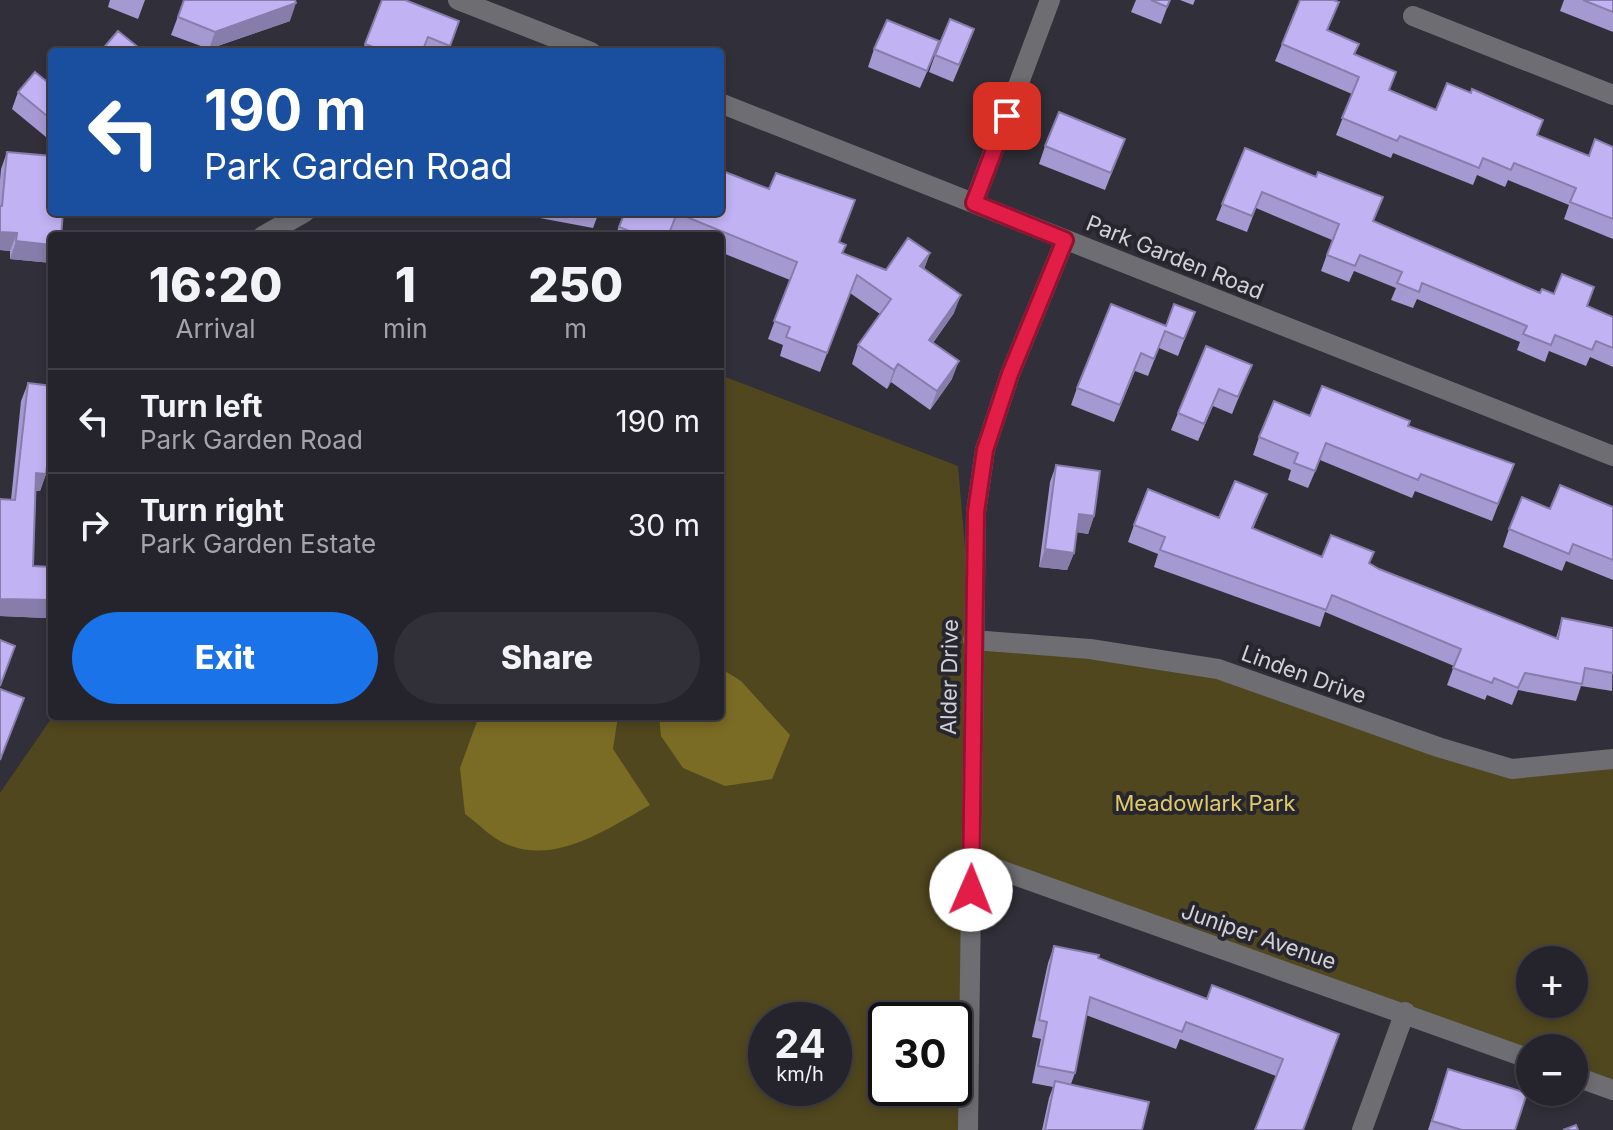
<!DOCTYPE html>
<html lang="en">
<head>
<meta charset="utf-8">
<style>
  :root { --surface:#25232b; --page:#312f37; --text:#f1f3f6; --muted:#a3a4a9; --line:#424047; --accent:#1a73e8 }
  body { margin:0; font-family:Inter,sans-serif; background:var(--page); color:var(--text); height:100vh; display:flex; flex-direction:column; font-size:30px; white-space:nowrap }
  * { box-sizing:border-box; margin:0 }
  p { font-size:26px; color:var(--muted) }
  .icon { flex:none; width:44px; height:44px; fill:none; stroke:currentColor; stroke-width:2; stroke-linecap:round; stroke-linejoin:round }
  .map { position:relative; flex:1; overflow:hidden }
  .panel { position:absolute; left:48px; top:232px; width:676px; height:488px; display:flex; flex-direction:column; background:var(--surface); border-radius:8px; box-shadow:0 4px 12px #0003,0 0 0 2px var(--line) }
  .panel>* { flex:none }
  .banner { position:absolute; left:48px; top:48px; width:676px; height:168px; border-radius:8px; box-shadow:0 4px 12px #0003,0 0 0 2px var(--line); background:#1a4fa0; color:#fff; overflow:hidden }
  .tools { position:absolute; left:1516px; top:946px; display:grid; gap:16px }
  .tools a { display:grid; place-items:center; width:72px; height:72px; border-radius:50%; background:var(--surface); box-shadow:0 4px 12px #0003,0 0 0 2px var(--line); font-size:40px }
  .speed { position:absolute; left:748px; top:1002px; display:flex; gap:16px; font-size:40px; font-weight:700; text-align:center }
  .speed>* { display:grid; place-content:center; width:104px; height:104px; border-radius:50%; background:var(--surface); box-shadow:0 4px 12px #0003,0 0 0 2px var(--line); line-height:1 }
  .speed small { font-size:20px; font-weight:400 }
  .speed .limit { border:4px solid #111; border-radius:12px; background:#fff; color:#111 }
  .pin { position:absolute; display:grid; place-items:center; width:68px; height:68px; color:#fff; margin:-34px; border-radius:16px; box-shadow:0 4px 12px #0006 }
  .me { position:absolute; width:88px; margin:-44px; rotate:1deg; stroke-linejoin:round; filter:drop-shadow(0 0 6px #0008) }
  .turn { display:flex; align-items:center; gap:28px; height:168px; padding:0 24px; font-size:36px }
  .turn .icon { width:104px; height:104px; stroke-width:2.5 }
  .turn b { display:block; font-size:56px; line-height:68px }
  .eta { display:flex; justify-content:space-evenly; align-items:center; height:136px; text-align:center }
  .eta b { font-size:48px; font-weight:800; line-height:56px }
  .primary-button { display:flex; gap:16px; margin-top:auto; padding:16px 24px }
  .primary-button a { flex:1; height:92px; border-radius:48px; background:var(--accent); color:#fff; font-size:32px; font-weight:800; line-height:92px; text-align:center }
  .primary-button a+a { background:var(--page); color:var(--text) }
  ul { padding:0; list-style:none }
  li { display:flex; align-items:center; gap:24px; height:104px; padding:0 24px; border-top:2px solid var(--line) }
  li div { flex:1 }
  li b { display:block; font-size:30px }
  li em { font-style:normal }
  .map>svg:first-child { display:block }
  .green { fill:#50471f; fill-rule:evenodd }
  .water { fill:#7a6c24 }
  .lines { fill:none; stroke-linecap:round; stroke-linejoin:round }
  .minor { stroke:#6e6d72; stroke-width:20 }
  .wall { fill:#a599d1 }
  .shaded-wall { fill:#867daa }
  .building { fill:#c0b2f3; stroke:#867daa; stroke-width:2 }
  .route-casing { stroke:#92132f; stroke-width:20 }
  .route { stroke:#e11d48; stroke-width:14 }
  .labels { text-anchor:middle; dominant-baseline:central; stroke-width:8; stroke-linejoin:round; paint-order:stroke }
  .street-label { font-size:22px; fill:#d2d1d7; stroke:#27262f }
  .park-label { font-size:22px; fill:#e0ca67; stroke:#27262f }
</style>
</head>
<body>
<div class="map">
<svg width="1613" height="1130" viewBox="0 0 1613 1130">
  <rect width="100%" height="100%" fill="#312f39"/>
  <path class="green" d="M720,375L958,466L973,640L1218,669L1512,769L1613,759V1090L1574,1076V1048H1530V1059L972,860L968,1130H0V793L53,716H720ZM1530,960H1574V1004H1530ZM766,1020H834V1088H766ZM886,1020H954V1088H886Z"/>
  <path class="water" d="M720,668L741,681L790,735L772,779L725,786L683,768L661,736L659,716H720Z
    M479,716H618L613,749L650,805C609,828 555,866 506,844C491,838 478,823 465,814L460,768Z"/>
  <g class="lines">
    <path class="minor" d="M458,0L591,52
      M1413,16L1613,95
      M720,103L1613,456
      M974,203L1050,0
      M263,236L305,212
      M973,640L1090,649L1218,669L1438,747L1512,769L1613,759
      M972,860L1530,1059
      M1574,1076L1613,1090
      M968,1130L976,512L985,450L1010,374L1065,240
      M1362,1130L1405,1012"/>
  </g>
  <path class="wall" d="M110,0H145L138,19L108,7Z
    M184,0L290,21L209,49L171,35Z
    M382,0L459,21L447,52H362Z
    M1136,0H1170L1161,24L1131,12Z
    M1180,0H1195L1193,5Z
    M1564,0H1613V32L1560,11Z
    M1327,31L1355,54L1389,91L1436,110L1538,135L1589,156L1613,147V239L1564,219L1569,205L1508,180L1505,187L1477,175L1473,185L1393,153L1391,158L1336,135L1352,94L1275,61L1282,44Z
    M968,46L953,82L929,72L935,55Z
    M874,49L933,58L920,88L868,67Z
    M52,83V142L12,109L18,92L51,85Z
    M1125,139L1105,190L1039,164L1045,146Z
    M1245,148L1374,221L1540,293L1587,306L1613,317V367L1590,357L1586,366L1549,351L1545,362L1517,350L1520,342L1417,299L1413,308L1391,300L1396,288L1354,271L1349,282L1321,271L1332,240L1256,208L1247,232L1216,220Z
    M7,152L52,236V263L10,259V251L0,250V180L1,169Z
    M769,189L839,242L842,253L886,270L930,253L924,269L954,313L933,343L952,379L930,410L891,382L887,389L852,364L858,345L880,314L850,293L820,372L780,356L783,345L768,339L790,280L720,252V236H681L670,232L669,236H615L625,212Z
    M508,212H599L593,228Z
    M1195,312L1178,356L1159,348L1148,376L1135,371L1114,422L1071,405L1077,388L1166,326Z
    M1252,365L1232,414L1213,406L1198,441L1171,430L1178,413Z
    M28,383L47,468L46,474L40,491H36L33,566L52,567V602L46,618L0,616V499L11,500L21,401Z
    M1310,416L1408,426L1514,464L1492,521L1415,491L1412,498L1320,460L1308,488L1288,480L1291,470L1253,455L1259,437Z
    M1056,465L1094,516L1088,534L1076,532L1074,553L1067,570L1039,567L1050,482Z
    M1267,494L1253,529L1322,557L1369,564L1379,569L1556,638L1562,618L1613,628L1612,691L1581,686L1576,701L1518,690L1512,705L1487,695L1485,700L1447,685L1454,666L1325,612L1320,627L1154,567L1158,554L1128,542L1134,525L1219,518Z
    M1613,507V580L1566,561L1562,571L1503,547L1509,529L1550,509Z
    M1054,946L1098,958L1207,999L1339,1034L1276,1076L1180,1039L1176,1049L1086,1015L1075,1073L1071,1084L1142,1130H1042L1049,1098L1053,1087L1032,1083L1041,1039L1032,1037L1048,963Z
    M1448,1069L1515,1130H1428Z"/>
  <path class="shaded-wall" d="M296,3L290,21L209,49L215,32Z
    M0,232L17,233L10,251L0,250Z
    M16,241L52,245V263L10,259Z
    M930,253L923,271L920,266Z
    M961,295L954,313L922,358L929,340Z
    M959,361L952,379L930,410L937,391Z
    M898,364L891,382L887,389L894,370Z
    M49,451H52V469L43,468Z
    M36,473L46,474L40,491L30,490Z
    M1079,514L1094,516L1088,534L1072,531Z
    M1045,549L1074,553L1067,570L1039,567Z
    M0,599L52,600V602L46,618L0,616Z"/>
  <path class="building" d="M184,0H295L296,3L215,32L178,17Z
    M382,0H405L459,21L450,46L428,37L422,52H386L365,44Z
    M1151,0H1170L1167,7Z
    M1300,0H1333L1339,2L1327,30L1359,44L1354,54L1396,72L1389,90L1436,110L1447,83L1471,93L1472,89L1543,120L1537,135L1589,156L1595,139L1613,147V219L1570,202L1576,188L1514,163L1511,170L1483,158L1479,168L1400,136L1397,141L1342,118L1359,77L1282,44Z
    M1583,0H1613V12Z
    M950,19L974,29L959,65L935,55Z
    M887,20L939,41L927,71L874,49Z
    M118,31L144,52H100Z
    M35,72L51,85L52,83V120L18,92Z
    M1059,112L1125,139L1111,173L1045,146Z
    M1245,148L1316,177L1318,172L1383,197L1373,221L1540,293L1542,289L1554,294L1562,274L1594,287L1587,306L1613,317V348L1596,341L1592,350L1555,335L1551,345L1523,334L1527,326L1422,283L1419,292L1397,283L1402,272L1360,255L1355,266L1327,255L1339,224L1262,192L1252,216L1222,204Z
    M7,152L52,156V212H63L61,236H52V245L16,241L17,233L0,232V206H2Z
    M720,170L769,189L776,173L855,200L839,242L846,245L842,253L886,270L908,238L930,253L920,266L961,295L929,340L959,361L937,391L898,364L894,370L858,345L891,299L857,275L827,353L786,337L790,327L774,321L797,262L677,213L668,236H642L619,227L625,212H720Z
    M1111,304L1166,326L1174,304L1195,312L1184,339L1165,331L1154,359L1141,353L1120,405L1077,388Z
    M1206,346L1252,365L1238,397L1219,389L1204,424L1178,413Z
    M28,383L52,386V451H49L46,474L36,473L33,566L52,567V600L0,599V499L15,500Z
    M1322,386L1410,421L1408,426L1514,464L1498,504L1421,474L1418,480L1326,443L1315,471L1294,463L1298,453L1259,437L1274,401L1310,416Z
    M1056,465L1100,471L1094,516L1079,514L1074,553L1045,549Z
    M1235,481L1267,494L1252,528L1322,557L1331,535L1374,552L1369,563L1379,569L1558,639L1562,618L1613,628V673L1585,668L1582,684L1525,673L1518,688L1494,678L1492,683L1453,668L1461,649L1332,595L1326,610L1160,550L1165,537L1134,525L1148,489L1219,518Z
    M1560,485L1613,507V560L1573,544L1569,554L1509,529L1522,497L1550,509Z
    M0,640L15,646L0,686Z
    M0,689L24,698L0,760Z
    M1054,946L1099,955L1098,958L1207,999L1212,985L1339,1034L1303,1130H1255L1283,1059L1186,1022L1182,1032L1090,997L1075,1073L1038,1066L1047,1022L1039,1020Z
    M1448,1069L1527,1093L1515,1130H1462L1432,1121Z
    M1055,1081L1149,1102L1142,1130H1045Z
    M1576,1125L1578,1130H1563Z"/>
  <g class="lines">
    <g class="route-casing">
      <path id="route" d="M971,890L976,512L985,450L1010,374L1065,240L974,203L1007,116"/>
    </g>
    <use href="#route" class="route"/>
  </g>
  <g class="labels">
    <g class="street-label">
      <text transform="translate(1175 257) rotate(22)">Park Garden Road</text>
      <text transform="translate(1304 674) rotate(20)">Linden Drive</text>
      <text transform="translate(949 677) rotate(-89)">Alder Drive</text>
      <text transform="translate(1259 936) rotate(19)">Juniper Avenue</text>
    </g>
    <g class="park-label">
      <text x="1205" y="803">Meadowlark Park</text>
    </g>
  </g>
</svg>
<div class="tools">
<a>+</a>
<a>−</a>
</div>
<div class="speed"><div>24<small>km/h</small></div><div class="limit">30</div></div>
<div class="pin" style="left:1007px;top:116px;background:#d93025"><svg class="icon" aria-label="arrive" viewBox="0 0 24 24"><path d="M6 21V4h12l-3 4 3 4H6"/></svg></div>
<svg class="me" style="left:971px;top:890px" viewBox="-20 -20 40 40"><circle r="19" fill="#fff"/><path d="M0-13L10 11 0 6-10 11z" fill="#e11d48"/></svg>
<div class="banner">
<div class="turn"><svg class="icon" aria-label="left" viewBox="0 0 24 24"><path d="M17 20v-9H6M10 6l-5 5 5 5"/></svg><div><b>190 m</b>Park Garden Road</div></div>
</div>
<section class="panel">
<div class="eta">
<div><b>16:20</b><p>Arrival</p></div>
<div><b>1</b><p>min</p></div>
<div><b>250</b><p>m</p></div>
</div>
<ul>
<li><svg class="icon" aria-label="left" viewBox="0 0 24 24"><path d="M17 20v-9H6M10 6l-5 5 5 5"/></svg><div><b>Turn left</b><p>Park Garden Road</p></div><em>190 m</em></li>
<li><svg class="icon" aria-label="right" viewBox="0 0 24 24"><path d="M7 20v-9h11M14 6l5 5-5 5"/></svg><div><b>Turn right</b><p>Park Garden Estate</p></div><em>30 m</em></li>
</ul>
<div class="primary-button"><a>Exit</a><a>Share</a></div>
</section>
</div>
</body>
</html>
